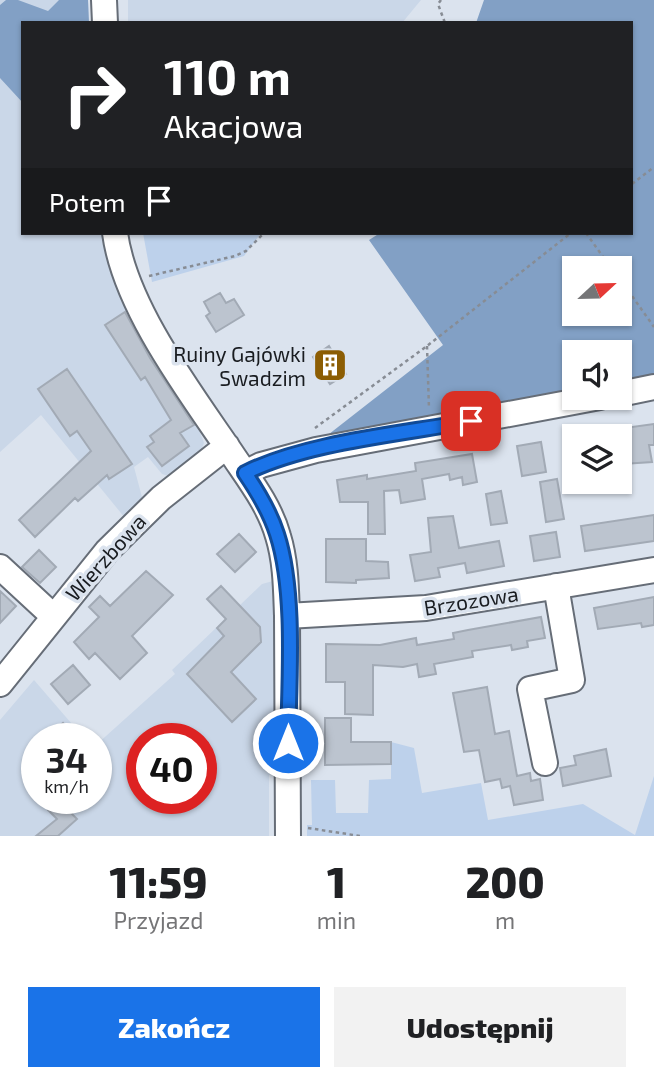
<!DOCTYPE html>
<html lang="pl">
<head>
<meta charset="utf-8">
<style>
  :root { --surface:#fff; --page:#f2f2f2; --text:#202124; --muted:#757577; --accent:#1a73e8 }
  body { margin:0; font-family:"Exo 2",sans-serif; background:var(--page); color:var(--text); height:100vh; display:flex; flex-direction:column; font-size:26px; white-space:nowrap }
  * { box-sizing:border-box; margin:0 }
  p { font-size:23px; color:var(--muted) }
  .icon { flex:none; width:38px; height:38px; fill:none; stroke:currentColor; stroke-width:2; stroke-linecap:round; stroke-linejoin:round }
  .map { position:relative; height:836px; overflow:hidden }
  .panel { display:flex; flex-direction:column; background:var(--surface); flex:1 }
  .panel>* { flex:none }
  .guide { position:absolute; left:21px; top:21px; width:612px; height:214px; border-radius:0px; box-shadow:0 2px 5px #0004; background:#202124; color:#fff; overflow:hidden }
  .needle { width:46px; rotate:68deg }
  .fabs { position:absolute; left:562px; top:256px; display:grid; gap:14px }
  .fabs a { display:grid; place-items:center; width:70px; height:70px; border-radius:0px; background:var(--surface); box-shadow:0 2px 5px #0004; font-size:35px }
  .speed { position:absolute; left:21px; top:723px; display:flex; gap:14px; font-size:35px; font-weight:700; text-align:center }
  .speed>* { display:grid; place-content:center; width:91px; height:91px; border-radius:50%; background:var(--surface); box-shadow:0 2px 5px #0004; line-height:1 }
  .speed small { font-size:18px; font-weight:400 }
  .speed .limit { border:10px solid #d22; background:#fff; color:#111 }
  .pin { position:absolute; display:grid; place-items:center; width:60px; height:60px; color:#fff; margin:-30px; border-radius:14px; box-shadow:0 4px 10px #0006 }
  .me { position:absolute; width:77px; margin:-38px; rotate:0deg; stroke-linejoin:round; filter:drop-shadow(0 0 5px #0008) }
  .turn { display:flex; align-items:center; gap:24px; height:147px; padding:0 28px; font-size:32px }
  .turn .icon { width:91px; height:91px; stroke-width:2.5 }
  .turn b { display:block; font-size:49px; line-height:60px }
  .then { display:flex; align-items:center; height:66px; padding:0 28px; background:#0003; gap:14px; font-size:26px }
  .eta { display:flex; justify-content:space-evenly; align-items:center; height:119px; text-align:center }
  .eta b { font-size:42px; font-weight:800; line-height:49px }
  .button { display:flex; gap:14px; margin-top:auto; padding:14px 28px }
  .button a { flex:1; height:80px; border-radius:0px; background:var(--accent); color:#fff; font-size:28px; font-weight:800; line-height:80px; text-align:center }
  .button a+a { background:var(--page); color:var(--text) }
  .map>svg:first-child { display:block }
  .built { fill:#cad7e8; fill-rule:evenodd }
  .green { fill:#bdd1eb }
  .forest { fill:#82a0c5; fill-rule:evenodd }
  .building { fill:#bcc4cf; stroke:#a2aab5; stroke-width:2 }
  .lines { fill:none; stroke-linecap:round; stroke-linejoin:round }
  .minor-casing { stroke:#666d77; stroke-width:28 }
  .path { stroke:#878c94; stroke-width:2.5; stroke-dasharray:3.5 3.5; stroke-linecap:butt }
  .minor { stroke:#fff; stroke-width:24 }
  .route-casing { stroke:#114b97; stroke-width:18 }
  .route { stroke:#1a73e8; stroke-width:12 }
  .labels { text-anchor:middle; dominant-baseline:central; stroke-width:7; stroke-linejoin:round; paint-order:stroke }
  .poi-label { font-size:21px; fill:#191c20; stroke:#dbe3ee; text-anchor:end }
  .street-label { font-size:21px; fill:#191c20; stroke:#dbe3ee }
</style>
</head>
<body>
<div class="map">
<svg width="654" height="836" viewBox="0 0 654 836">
  <rect width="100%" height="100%" fill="#dbe3ee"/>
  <path class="built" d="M0,0H88L89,23H23V233H101L122,303L197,424L204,443L200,453L172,477L162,474L148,457L134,467L143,501L125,518L41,415L0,452Z
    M128,0H421L402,23H128Z
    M273,581L276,600L277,770L269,775V836H0V720L34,680L84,738H37V798H96V745L175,674L172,670L262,584ZM142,738H201V798H142Z"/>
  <path class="green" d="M143,233H261L244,256L152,282Z
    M391,742L414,748L422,793L481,783L488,820L583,804L635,835L654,776V836H307V825H312L311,780H335L336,813H368L369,780L391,779Z"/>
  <path class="forest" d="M6,0H18L48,11L59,0H88L89,23H23V103L0,78V5Z
    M484,0H654V378L620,385V352H574V394L315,445L443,345L369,240L380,233H632V23H476ZM574,268H620V313H574Z"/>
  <path class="building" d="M220,293L226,303L234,299L244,315L216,332L206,316L210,313L204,302Z
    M125,312L150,358L194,425L180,433L189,446L162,466L147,447L154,442L150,436L171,420L145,377L141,380L105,325Z
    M329,346L346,374L330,384L313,357Z
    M67,369L132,464L109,479L107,475L78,501L75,498L35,537L19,520L91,451L77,431L70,436L38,389Z
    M654,424V445H649L652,462L623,464L617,429Z
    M541,442L546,472L522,476L517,446Z
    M472,454L477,482L463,485L462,477L450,480L449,474L422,479L425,499L401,503L399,490L384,491L385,534H368V502H340L337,480L367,475V479L416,471L415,463Z
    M557,479L564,519L546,522L540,482Z
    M501,491L507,523L491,525L486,494Z
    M654,515V541L585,551L581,526Z
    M453,516L459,548L499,541L504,566L467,573L465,563L438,568L440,577L415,581L410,555L431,552L428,518Z
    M556,532L560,557L534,561L530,536Z
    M239,534L256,552L235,572L217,554Z
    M326,539H366V561L388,562L389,578L356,580V583L326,582Z
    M39,550L56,567L40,583L22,567Z
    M146,571L173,595L132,636L147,653L120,679L95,653L89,659L74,642L99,617L89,607L100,596L110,606Z
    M221,586L260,627L261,642L231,672L256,699L232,722L187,674L224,636L217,628L226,619L207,599Z
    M0,591L16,606L0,623Z
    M654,597V625L642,627L641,623L598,629L594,608Z
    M541,617L545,638L527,641L528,647L512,650L511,645L472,651L473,657L434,664L436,674L419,677L417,664L403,667L373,665V715L345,714V682H326V644L380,645L416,638L417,645L454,639L453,633L468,630Z
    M73,665L90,685L68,704L51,684Z
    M487,687L495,734L509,731L517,776L530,773L531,781L540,779L543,800L514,805L510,786L502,788L500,779L485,782L479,750L464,752L453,693Z
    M325,718H351V742H391V764L325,765Z
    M63,723L77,738H46Z
    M606,749L611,776L563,786L560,768L576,765L574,756Z
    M61,798H86L71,813L77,819L58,836H36L57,819L48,810Z"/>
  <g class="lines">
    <g class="minor-casing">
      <path id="minor" d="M104,0L105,23
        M115,233C125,308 192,395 234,457C251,482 270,507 278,536C286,562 286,589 287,616L288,836
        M620,394L654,387
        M245,473L261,465L316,450L600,397
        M0,567L53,616
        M287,616L426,608L654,570
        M0,684L107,551L161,498L227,446
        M545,763L530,689L572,680L556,586"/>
    </g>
    <path class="path" d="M441,0L438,4L445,23
      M632,184L654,167
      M586,233L611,268
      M149,276L235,256L246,251L264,233
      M620,279L654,327
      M427,346L429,409
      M315,428L427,346L571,233
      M308,828L360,836"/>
    <use href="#minor" class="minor"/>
  </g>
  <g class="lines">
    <g class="route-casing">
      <path id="route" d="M288,743C289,682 296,592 277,534C270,512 258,492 245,473C307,442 402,434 471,421"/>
    </g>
    <use href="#route" class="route"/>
  </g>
  <defs>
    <g id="building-square" transform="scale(1.75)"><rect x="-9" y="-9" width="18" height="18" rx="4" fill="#8c5d03" stroke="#dbe3ee"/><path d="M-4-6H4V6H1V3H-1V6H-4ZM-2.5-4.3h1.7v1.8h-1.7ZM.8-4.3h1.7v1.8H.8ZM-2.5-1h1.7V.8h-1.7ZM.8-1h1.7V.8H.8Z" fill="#fff"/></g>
  </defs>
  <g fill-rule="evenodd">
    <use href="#building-square" x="330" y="365"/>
  </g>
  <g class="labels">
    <g class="poi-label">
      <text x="306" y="353">Ruiny Gajówki<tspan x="306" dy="24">Swadzim</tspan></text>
    </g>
    <g class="street-label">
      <text transform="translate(105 557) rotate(-48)">Wierzbowa</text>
      <text transform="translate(471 600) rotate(-9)">Brzozowa</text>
    </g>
  </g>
</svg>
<div class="fabs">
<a><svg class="needle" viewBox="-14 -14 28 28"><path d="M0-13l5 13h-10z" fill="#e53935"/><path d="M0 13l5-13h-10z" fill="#757577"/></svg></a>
<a><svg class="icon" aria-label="sound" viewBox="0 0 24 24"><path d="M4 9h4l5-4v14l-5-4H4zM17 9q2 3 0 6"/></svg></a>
<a><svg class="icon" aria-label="layers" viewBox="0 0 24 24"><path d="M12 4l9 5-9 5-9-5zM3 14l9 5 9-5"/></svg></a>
</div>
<div class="speed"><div>34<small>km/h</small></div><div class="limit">40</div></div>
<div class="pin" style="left:471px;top:421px;background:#d93025"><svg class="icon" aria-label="arrive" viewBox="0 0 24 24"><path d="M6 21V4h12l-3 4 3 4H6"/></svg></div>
<svg class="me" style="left:288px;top:743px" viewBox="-20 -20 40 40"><circle r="17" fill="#1a73e8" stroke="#fff" stroke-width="3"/><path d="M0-11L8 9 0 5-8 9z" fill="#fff"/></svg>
<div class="guide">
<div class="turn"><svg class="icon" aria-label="right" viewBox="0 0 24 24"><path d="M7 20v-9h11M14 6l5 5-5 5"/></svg><div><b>110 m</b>Akacjowa</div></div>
<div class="then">Potem<svg class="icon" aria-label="arrive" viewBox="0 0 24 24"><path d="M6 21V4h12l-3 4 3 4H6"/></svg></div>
</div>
</div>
<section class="panel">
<div class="eta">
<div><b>11:59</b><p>Przyjazd</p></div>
<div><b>1</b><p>min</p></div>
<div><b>200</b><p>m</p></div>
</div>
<div class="button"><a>Zakończ</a><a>Udostępnij</a></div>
</section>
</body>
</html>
